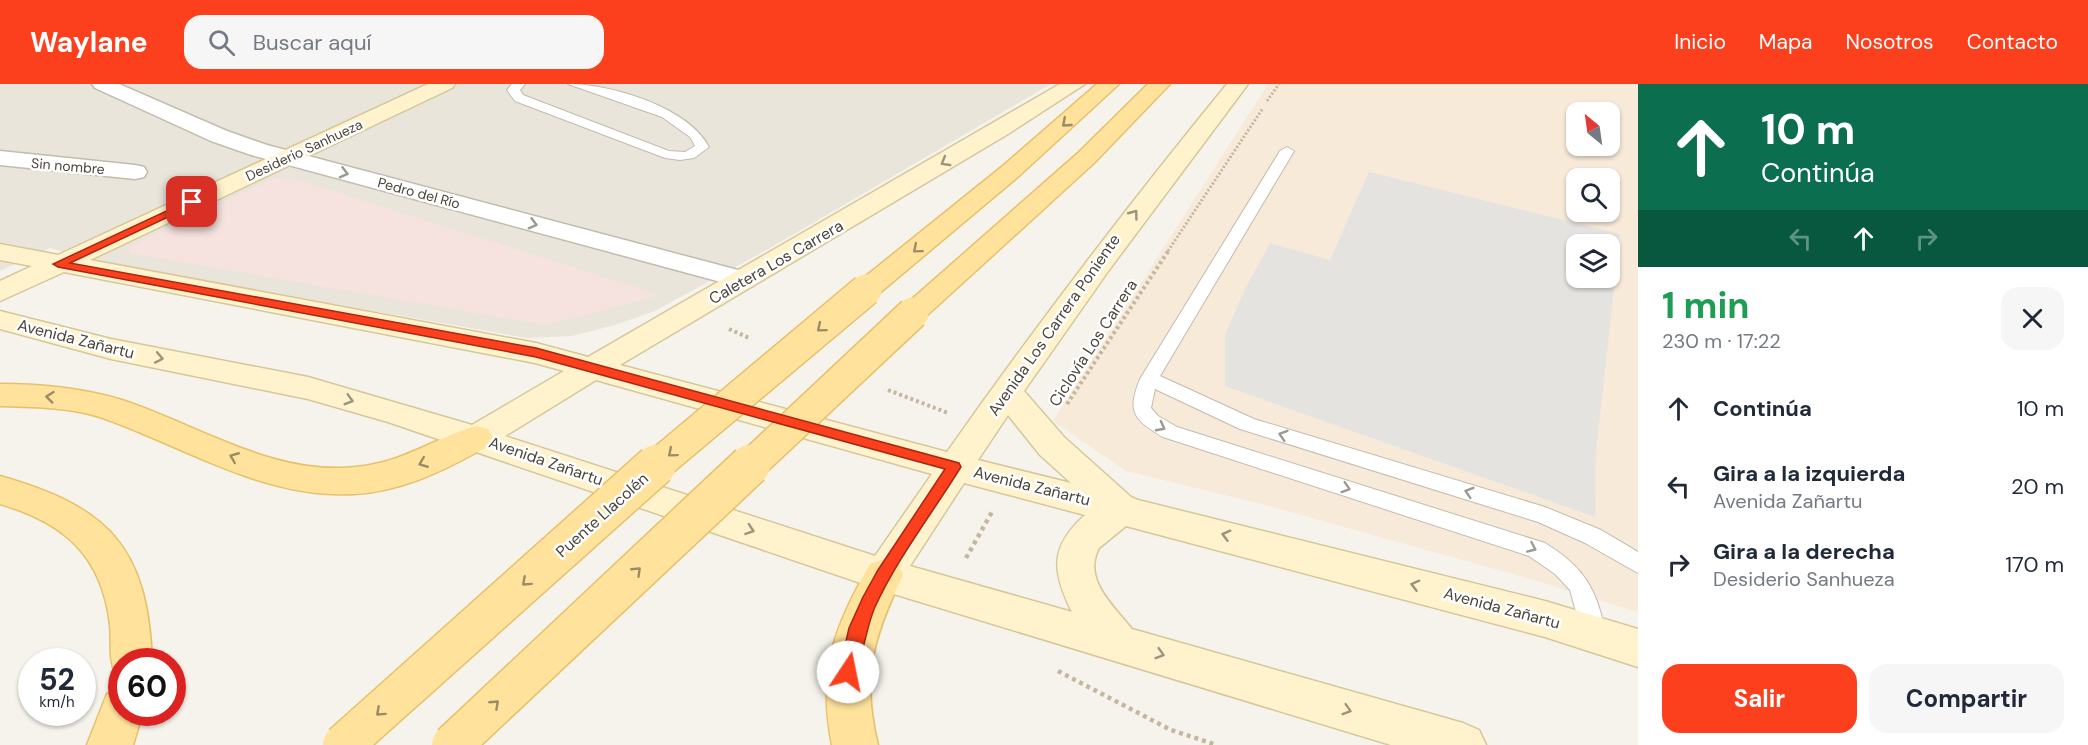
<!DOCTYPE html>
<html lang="es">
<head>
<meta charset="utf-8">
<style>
  :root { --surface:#fff; --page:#f6f6f7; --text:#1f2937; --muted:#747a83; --accent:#fc3f1d }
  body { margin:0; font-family:"DM Sans",sans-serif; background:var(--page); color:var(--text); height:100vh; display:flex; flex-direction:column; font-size:22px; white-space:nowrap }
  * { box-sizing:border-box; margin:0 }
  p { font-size:20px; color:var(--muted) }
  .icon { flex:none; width:33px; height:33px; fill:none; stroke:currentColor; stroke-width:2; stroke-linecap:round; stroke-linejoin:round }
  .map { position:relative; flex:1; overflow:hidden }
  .panel { display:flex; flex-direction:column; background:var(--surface); width:450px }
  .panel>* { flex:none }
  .top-card { background:#0b6e4f; color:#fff; overflow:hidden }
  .needle { width:39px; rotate:331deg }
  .fabs { position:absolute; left:1566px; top:18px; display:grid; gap:12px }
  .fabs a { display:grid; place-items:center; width:54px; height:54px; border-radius:12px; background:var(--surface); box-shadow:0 2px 4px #0004; font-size:30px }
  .speed { position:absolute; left:18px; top:564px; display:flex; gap:12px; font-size:30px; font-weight:700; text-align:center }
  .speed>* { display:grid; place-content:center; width:78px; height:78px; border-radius:50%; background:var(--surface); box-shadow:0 2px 4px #0004; line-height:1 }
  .speed small { font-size:15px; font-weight:400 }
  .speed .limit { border:9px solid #d22; background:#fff; color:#111 }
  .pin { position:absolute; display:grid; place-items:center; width:51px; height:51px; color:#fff; margin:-26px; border-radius:12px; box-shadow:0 3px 9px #0006 }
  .me { position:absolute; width:66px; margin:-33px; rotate:11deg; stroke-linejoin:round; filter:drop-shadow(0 0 4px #0008) }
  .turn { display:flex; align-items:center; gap:21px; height:126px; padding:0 24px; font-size:27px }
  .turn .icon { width:78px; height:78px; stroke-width:2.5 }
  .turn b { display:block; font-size:42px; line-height:51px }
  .lanes { display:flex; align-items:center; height:57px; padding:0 24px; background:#0003; justify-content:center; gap:30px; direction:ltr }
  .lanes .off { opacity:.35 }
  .round { display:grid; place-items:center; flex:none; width:63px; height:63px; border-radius:18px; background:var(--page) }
  .headline { display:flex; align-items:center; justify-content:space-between; height:102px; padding:0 24px }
  h1 { font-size:36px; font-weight:700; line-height:45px; color:#1e9e55 }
  .action { display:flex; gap:12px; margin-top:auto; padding:12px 24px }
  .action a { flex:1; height:69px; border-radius:18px; background:var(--accent); color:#fff; font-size:24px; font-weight:700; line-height:69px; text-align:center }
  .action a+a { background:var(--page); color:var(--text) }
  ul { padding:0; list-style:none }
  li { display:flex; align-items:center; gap:18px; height:78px; padding:0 24px }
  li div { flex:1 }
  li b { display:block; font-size:22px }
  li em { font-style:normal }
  header { display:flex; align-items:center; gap:36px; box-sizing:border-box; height:84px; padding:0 30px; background:var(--accent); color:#fff }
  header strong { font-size:28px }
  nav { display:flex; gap:33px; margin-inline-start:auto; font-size:21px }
  .search { width:420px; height:54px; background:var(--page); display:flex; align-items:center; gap:15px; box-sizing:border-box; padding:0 21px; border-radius:18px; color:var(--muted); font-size:22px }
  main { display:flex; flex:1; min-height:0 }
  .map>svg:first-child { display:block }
  .residential { fill:#eae5da }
  .commercial { fill:#f7ead8; fill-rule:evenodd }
  .medical { fill:#f6e3e0 }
  .parking { fill:#e5e3e0; fill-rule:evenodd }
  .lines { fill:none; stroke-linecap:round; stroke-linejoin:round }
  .lane-casing { stroke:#c2bbae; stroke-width:2 }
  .street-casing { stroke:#c2bbae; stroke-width:3 }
  .secondary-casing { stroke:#d6c79b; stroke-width:3 }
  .primary-casing { stroke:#e6c16a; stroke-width:3 }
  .path-far2 { stroke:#c4b79f; stroke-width:3; stroke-dasharray:2 2; stroke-linecap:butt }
  .path-far1 { stroke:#c4b79f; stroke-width:4; stroke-dasharray:3 3; stroke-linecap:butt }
  .path { stroke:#c4b79f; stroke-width:4.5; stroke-dasharray:4 4; stroke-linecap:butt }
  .lane { fill:#fff; fill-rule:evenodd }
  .street { fill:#fff; fill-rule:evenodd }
  .secondary { fill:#fff3cd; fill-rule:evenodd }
  .primary { fill:#ffe39c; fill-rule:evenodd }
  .primary-bridge-far1-casing { stroke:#e6c16a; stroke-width:34; stroke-linecap:butt }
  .primary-bridge-casing { stroke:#e6c16a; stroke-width:43; stroke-linecap:butt }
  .primary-bridge-far1 { stroke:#ffe39c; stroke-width:31 }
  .primary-bridge { stroke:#ffe39c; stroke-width:40 }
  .oneway { stroke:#9c8c66 }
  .oneway2 { stroke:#9c937c }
  .oneway3 { stroke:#9c9892 }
  .route { fill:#fc3f1d; stroke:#a42913; stroke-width:1.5 }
  .labels { text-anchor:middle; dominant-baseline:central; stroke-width:5; stroke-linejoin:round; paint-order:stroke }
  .far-street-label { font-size:14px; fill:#4b4439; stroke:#fff }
  .street-label { font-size:16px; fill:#4b4439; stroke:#fff }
</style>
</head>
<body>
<header>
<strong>Waylane</strong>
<div class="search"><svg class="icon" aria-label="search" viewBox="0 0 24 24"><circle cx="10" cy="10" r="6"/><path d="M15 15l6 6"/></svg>Buscar aquí</div>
<nav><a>Inicio</a><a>Mapa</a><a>Nosotros</a><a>Contacto</a></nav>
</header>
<main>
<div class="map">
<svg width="1638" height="661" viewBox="0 0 1638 661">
  <rect width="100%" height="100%" fill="#f6f3ec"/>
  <path class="residential" d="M0,0H1051L770,164L655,227L615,241L572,252L527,254L107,180L50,164L0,187Z"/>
  <path class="commercial" d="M1268,0H1638V528L1534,496L1262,420L1126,387L1053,337ZM1576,28H1610V62H1576ZM1576,94H1610V128H1576ZM1576,160H1610V194H1576Z"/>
  <path class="medical" d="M292,94L660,211L546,241L130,169L131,162L272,95Z"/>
  <path class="parking" d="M1369,88L1620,150L1596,368L1595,433L1225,302V251L1246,203L1270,159L1330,176ZM1576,160H1610V194H1576Z"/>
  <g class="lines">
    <g class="lane-casing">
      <path id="lane" d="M512,0H525L520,6L523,11L669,67L685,68L695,62L690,53L662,33L568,0C611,0 688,23 709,63L694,74L680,76L665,74L515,17L507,6Z
        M1287,63L1294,67L1160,292L1254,335L1545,423L1601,446L1638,468V489L1585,459L1538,438L1240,345L1155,305L1151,324L1158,332L1177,343L1545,459C1574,477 1592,495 1601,530C1603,540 1606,547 1602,557L1593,560L1584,557L1570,506L1555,490L1529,472L1163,353C1133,335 1127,328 1140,295L1280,67Z"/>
    </g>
    <g class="street-casing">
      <path id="street" d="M92,0H119L227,47L267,61L753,190L757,196L753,202L743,204L251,71L211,57L95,4Z
        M0,67L135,81L144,83L147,88L144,93L135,95L0,81Z"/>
    </g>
    <g class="secondary-casing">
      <path id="secondary" d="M428,0H455L452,4L90,176L536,259L588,273L1060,0H1085L1008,50L620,281L947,368C1035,243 1129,120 1227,0H1248L1109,186L1024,307L1064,353L1131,413L1138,416L1545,517L1638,545V583L1545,553L1126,442L1099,464C1082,496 1115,523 1132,545L1463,639L1479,646L1486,661H1391L884,507L388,338L308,315L111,275L0,245V227L111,255L308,293L472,341L564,287L535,279L64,188L0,217V197L32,182L0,176V160L58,171ZM596,296L932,390L875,472L505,352ZM1008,331L1040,371L1071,399L978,376ZM964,399L1085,431C1049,463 1052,488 1072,528L910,482Z"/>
    </g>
    <g class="primary-casing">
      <path id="primary" d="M1097,0H1119L1020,91L876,212L866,215L856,212L852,206L856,200L1004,81Z
        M1148,0H1170L1094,79L923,235L913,238L903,235L898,229L903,223L1078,69Z
        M0,300C41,300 82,304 122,316C198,341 273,392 356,383C405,378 432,355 476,342L488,345L493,354L488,363L477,368C439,389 398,408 354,410C264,415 185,363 103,334C71,323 34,323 0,322Z
        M0,392C108,423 148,462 152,578H122V593L116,591C108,574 112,560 110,541C102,472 65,439 0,420Z
        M884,475L898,480L903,491C873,553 861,593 878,661H832C817,585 834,545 870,480Z
        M122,605V628H143L133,661H87L107,610Z"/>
    </g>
    <path class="path-far2" d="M1267,17L1279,0
      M1168,167L1263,24"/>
    <path class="path-far1" d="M729,245L749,254
      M888,306L948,329
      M1067,320L1169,166"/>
    <path class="path" d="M966,474L992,428
      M1058,587L1171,646L1217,661"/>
    <use href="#lane" class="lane"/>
    <use href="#street" class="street"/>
    <use href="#secondary" class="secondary"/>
    <use href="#primary" class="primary"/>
    <g class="primary-bridge-far1-casing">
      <path id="primary-bridge-far1" d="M655,383L866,206
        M749,383L913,229"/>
    </g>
    <g class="primary-bridge-casing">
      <path id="primary-bridge" d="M343,661L656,381
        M452,661L750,381"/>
    </g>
    <use href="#primary-bridge-far1" class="primary-bridge-far1"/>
    <use href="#primary-bridge" class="primary-bridge"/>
  </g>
  <defs><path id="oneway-chevron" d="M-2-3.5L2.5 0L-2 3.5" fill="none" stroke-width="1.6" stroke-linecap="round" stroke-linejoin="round" transform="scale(1.5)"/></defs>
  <g class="oneway">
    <use href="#oneway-chevron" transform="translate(1066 39) rotate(139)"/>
    <use href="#oneway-chevron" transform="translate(917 165) rotate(140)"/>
    <use href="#oneway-chevron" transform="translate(821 244) rotate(140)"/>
    <use href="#oneway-chevron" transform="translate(50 313) rotate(-174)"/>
    <use href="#oneway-chevron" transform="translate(672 369) rotate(140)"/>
    <use href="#oneway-chevron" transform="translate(234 373) rotate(-158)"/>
    <use href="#oneway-chevron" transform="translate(423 379) rotate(158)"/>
    <use href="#oneway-chevron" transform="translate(637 487) rotate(-44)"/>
    <use href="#oneway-chevron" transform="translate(526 498) rotate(138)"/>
    <use href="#oneway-chevron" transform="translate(495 620) rotate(-43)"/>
    <use href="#oneway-chevron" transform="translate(380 628) rotate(138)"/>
  </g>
  <g class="oneway2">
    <use href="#oneway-chevron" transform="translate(945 78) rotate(150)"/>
    <use href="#oneway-chevron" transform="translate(1134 130) rotate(-53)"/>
    <use href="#oneway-chevron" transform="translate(159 274) rotate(11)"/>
    <use href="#oneway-chevron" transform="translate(349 316) rotate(16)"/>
    <use href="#oneway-chevron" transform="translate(750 446) rotate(19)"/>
    <use href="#oneway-chevron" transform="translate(1226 451) rotate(-165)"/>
    <use href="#oneway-chevron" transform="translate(1415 501) rotate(-165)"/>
    <use href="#oneway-chevron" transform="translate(1160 570) rotate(17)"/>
    <use href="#oneway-chevron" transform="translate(1347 626) rotate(17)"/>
  </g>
  <g class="oneway3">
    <use href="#oneway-chevron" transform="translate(344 89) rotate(15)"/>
    <use href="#oneway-chevron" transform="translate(533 140) rotate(15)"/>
    <use href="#oneway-chevron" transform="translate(1161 343) rotate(28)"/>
    <use href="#oneway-chevron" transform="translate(1283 351) rotate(-163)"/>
    <use href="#oneway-chevron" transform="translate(1346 404) rotate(17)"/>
    <use href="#oneway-chevron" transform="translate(1469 408) rotate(-163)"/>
    <use href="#oneway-chevron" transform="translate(1532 464) rotate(24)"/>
  </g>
  <path class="route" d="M192,115L197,118L196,120L70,179L536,264L959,379L961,383L959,386C931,431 897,475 875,523C865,546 864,571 854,593L848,596L841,593L839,588L849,544L863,513L878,486L945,385L536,273L58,183L53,180Z"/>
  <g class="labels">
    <g class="far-street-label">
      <text transform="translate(304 66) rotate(-25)">Desiderio Sanhueza</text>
      <text transform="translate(68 82) rotate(5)">Sin nombre</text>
      <text transform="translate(419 109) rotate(15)">Pedro del Río</text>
    </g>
    <g class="street-label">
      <text transform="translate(776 178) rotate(-30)">Caletera Los Carrera</text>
      <text transform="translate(1054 241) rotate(-55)">Avenida Los Carrera Poniente</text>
      <text transform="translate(76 255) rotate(14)">Avenida Zañartu</text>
      <text transform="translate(1093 259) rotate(-57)">Ciclovía Los Carrera</text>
      <text transform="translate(546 377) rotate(19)">Avenida Zañartu</text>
      <text transform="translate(1032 402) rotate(14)">Avenida Zañartu</text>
      <text transform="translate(602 431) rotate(-42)">Puente Llacolén</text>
      <text transform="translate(1502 524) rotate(15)">Avenida Zañartu</text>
    </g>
  </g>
</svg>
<div class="fabs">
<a><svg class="needle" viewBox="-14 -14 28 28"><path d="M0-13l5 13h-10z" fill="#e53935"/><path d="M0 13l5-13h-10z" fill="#747a83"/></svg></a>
<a><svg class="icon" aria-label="search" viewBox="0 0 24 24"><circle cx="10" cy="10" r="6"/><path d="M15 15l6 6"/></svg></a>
<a><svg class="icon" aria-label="layers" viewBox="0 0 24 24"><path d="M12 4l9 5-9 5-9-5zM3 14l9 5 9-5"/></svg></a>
</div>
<div class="speed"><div>52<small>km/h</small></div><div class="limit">60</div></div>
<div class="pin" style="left:192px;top:118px;background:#d93025"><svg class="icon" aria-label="arrive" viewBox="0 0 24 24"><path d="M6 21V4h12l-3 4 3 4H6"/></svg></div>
<svg class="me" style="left:848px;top:588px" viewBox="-20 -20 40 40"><circle r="19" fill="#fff"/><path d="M0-13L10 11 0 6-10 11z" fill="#fc3f1d"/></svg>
</div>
<section class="panel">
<div class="top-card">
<div class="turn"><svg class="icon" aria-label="ahead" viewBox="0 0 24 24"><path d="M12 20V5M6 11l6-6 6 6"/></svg><div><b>10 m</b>Continúa</div></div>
<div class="lanes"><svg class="icon off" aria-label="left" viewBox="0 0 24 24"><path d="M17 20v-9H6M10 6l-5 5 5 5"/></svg><svg class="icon" aria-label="ahead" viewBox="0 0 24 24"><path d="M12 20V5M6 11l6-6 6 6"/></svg><svg class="icon off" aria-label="right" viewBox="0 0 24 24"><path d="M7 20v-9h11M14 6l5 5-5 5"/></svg></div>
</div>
<div class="headline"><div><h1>1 min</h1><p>230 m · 17:22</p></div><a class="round"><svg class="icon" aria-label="close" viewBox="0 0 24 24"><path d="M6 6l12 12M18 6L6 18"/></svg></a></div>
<ul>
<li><svg class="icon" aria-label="ahead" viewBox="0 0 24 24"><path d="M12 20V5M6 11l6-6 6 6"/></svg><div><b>Continúa</b></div><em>10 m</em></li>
<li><svg class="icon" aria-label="left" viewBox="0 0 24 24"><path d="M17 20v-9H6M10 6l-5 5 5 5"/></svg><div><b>Gira a la izquierda</b><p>Avenida Zañartu</p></div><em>20 m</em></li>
<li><svg class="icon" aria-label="right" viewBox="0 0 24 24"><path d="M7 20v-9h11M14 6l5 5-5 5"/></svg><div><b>Gira a la derecha</b><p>Desiderio Sanhueza</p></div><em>170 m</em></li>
</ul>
<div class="action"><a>Salir</a><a>Compartir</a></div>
</section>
</main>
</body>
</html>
